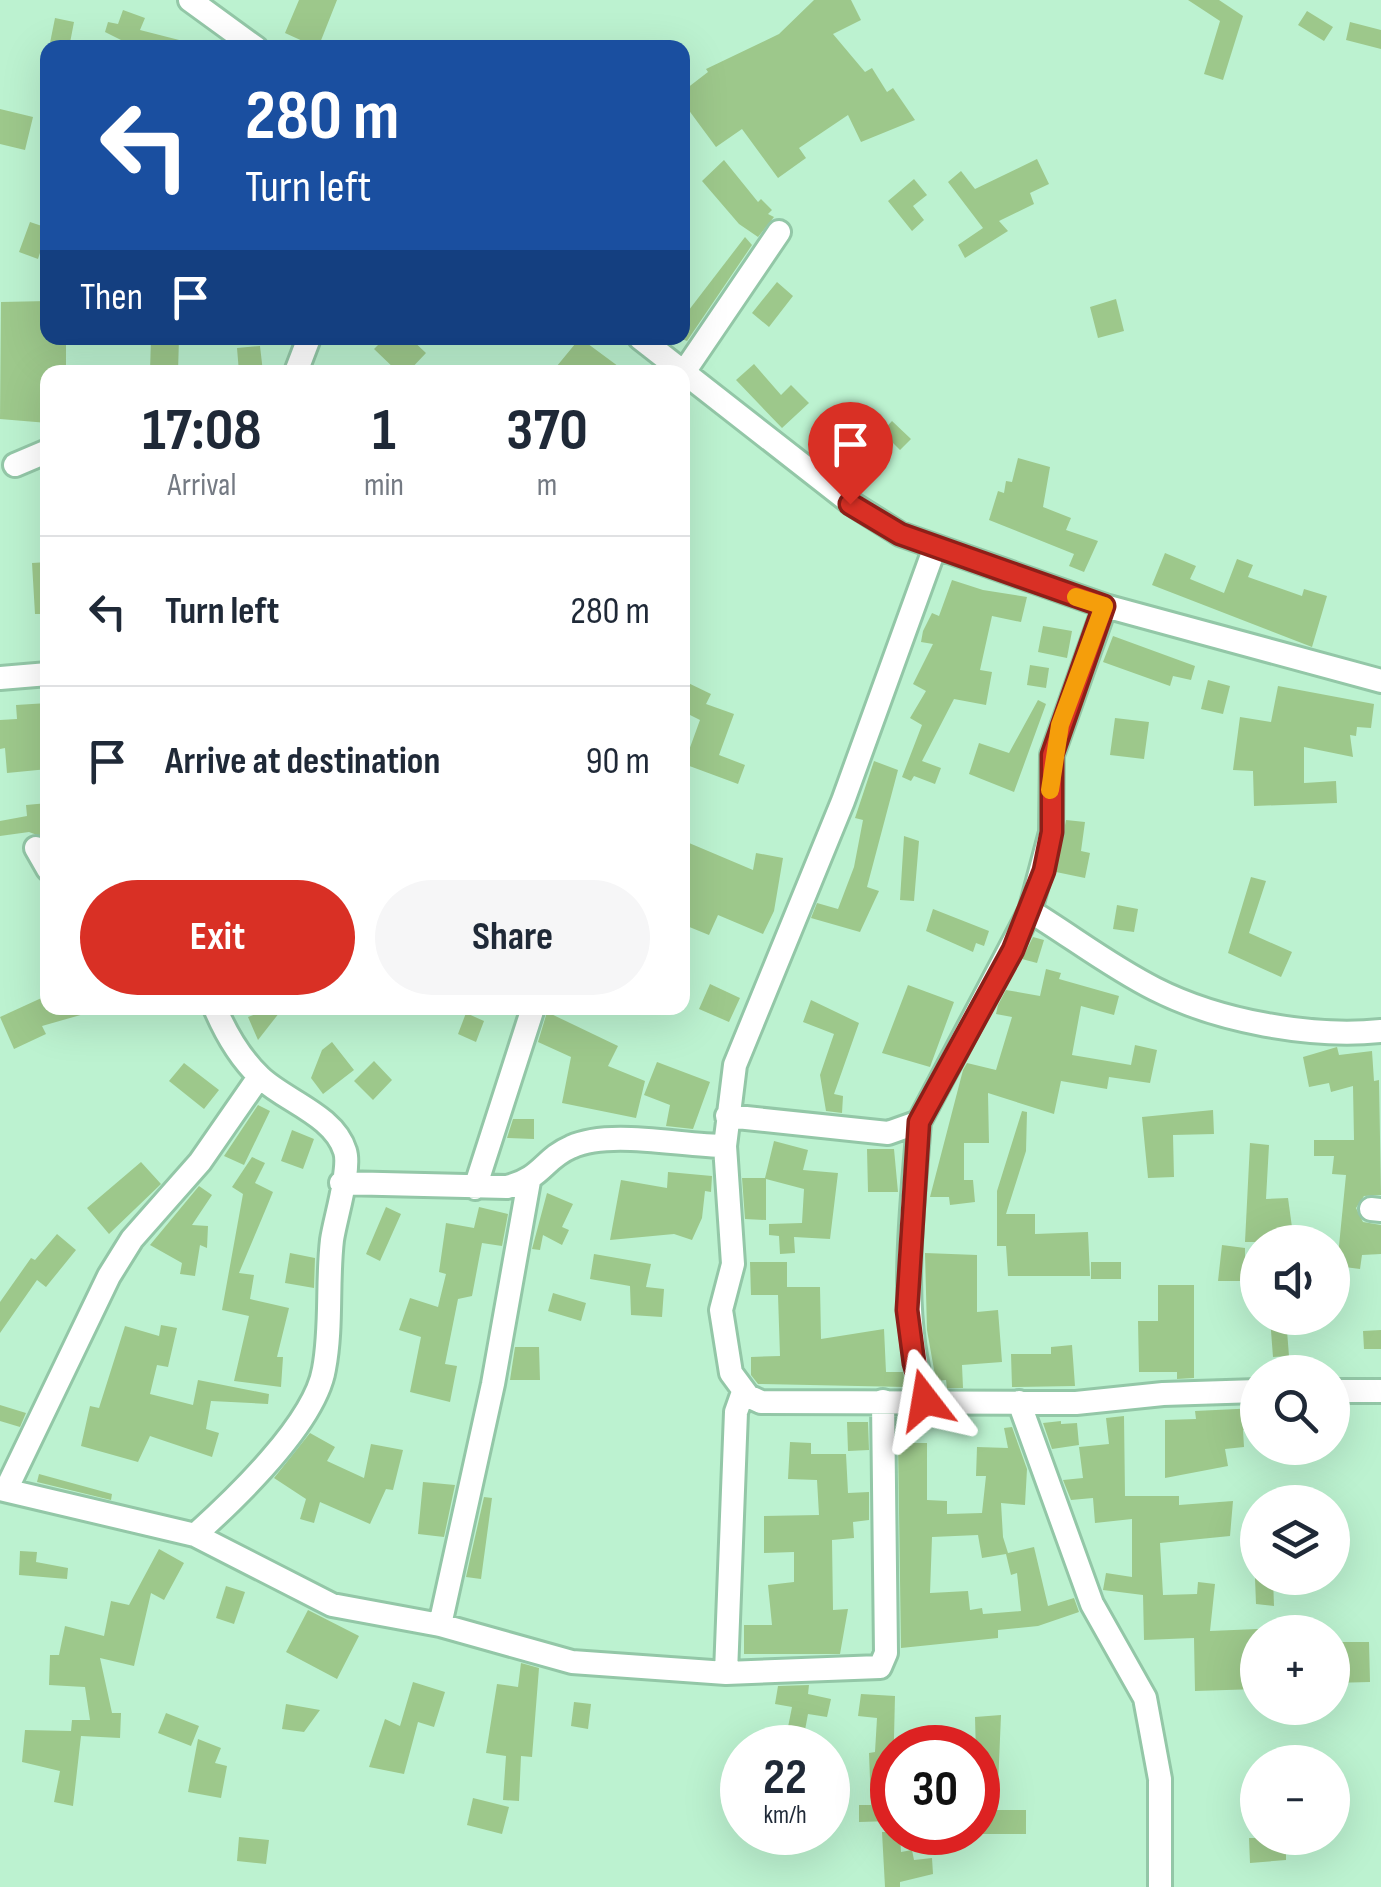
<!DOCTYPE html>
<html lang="en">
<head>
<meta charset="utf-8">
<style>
  :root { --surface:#fff; --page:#f6f6f7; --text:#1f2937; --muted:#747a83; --line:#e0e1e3; --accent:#d93025 }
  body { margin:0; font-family:"Sofia Sans Condensed",sans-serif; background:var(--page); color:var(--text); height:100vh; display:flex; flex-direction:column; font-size:38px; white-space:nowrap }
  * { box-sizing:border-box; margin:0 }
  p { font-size:32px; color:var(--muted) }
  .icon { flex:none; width:55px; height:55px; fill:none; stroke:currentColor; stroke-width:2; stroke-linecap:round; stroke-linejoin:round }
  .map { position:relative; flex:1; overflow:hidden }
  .panel { position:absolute; left:40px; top:365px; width:650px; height:650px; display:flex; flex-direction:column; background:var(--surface); border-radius:20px; box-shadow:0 10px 40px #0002 }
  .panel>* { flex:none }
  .hud { position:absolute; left:40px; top:40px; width:650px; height:305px; border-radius:20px; box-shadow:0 10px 40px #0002; background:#1a4fa0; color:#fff; overflow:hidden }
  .buttons { position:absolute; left:1240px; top:1225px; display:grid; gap:20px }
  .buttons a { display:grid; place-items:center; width:110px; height:110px; border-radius:50%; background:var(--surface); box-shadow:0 10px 40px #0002; font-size:50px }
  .speed { position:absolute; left:720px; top:1725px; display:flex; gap:20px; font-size:50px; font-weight:700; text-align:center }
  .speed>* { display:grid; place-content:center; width:130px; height:130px; border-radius:50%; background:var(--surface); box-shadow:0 10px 40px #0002; line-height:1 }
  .speed small { font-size:25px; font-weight:400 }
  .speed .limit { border:15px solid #d22; background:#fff; color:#111 }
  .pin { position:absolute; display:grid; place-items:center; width:85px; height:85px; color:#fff; margin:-102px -42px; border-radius:50% 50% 50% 0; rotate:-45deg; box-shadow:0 0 10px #0007 }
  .pin .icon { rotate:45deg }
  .me { position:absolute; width:110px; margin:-55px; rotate:346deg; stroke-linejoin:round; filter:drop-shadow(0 0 8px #0008) }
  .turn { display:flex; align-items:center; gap:35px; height:210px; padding:0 40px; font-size:45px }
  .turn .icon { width:130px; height:130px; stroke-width:2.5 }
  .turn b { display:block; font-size:70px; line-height:85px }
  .then { display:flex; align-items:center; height:95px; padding:0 40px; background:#0003; gap:20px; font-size:38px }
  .eta { display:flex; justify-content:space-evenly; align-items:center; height:170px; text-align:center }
  .eta b { font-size:60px; font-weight:700; line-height:70px }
  .cta { display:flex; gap:20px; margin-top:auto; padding:20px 40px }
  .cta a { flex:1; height:115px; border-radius:60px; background:var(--accent); color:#fff; font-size:40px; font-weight:700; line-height:115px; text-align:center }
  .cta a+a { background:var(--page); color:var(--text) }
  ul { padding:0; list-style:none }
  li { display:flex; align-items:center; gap:30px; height:150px; padding:0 40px; border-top:2px solid var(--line) }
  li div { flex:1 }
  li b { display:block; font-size:38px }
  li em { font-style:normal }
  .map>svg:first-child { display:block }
  .building { fill:#9dc88b; fill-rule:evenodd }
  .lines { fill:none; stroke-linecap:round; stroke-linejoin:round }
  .minor-casing { stroke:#93c7a7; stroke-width:28 }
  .minor { stroke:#fff; stroke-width:22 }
  .route-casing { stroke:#8d1f18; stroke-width:25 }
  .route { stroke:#d93025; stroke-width:18 }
  .slow { stroke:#f59e0b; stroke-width:18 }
</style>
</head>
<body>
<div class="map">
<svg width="1381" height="1887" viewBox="0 0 1381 1887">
  <rect width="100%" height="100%" fill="#bcf2d0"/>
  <path class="building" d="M299,0H337L318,48L285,33Z
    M814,0H851L861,20L833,34L865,72L872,68L887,92L893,88L915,120L861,142L848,115L799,148L806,158L778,178L742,129L716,147L682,101V92L708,72L706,69L779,34Z
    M1188,0H1219L1243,16L1223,80L1204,74L1220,21Z
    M123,10L145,18L140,30L187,42L186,48H137L105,32L108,22L118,24Z
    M1307,11L1333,27L1324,41L1298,25Z
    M55,18L74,22L69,48H49Z
    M1350,22L1381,30V49L1346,40Z
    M0,109L33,117L25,150L0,144Z
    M1037,159L1049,184L1030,193L1034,204L999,221L1008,231L965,258L958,245L983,228L948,182L961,171L975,189Z
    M724,160L758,202L761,199L772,210L768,214L774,217L758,237L739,224L702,181Z
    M914,179L927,195L913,206L924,220L912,231L888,201Z
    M30,222L48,228L38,259L19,252Z
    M745,237L752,245L687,341L682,339V319Z
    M777,282L793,296L769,327L752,313Z
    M1116,299L1124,331L1098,338L1090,307Z
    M48,301V338H66V370L48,371V423L0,419L1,302Z
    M151,338H179L178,372H150Z
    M385,338H410L426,353L408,372H398L374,349Z
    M580,338L626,372H552Z
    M260,346L263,372H239L237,348Z
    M754,364L781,395L791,385L809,403L782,428L736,380Z
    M892,421L911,439L900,450L882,432Z
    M1018,458L1050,467L1043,507L1071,518L1066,530L1098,541L1084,572L1069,566L1074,554L989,520L998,491L1004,493L1006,481L1012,482Z
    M1165,553L1196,566L1190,579L1224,593L1237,559L1253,565L1248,577L1302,596L1304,589L1327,596L1312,647L1152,585Z
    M48,562V614H35L32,563Z
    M952,580L983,590L1027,597L1021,622L992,616L980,670L992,672L986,705L954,699L922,761L941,768L935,784L914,776L911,781L902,777L922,725L910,718L926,691L913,684L933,644L921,642L923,631L932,613L939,616Z
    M1043,626L1072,631L1067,658L1038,652Z
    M1113,636L1195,666L1191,680L1173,676L1170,686L1103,662Z
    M1030,665L1049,668L1046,688L1027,685Z
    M682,680L711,694L706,704L734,714L719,755L745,765L738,784L684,764L700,720L682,711Z
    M1208,680L1230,686L1223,714L1201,709Z
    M1278,686L1374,704L1371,728L1357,727L1356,736L1350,735L1353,757L1304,747V783L1336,781L1337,803L1254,806L1253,771L1233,770L1240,717L1271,722Z
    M1038,700L1046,704L1014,792L969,774L979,743L1009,753Z
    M48,703V769L7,773L5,748L0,749V720L17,719L16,705Z
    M1115,718L1149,722L1144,759L1110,755Z
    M874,761L898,770L867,887L879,891L860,932L811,918L817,903L838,909L854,867L863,820L855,818Z
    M48,803V839L29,832L0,836V821L27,816L26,805Z
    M1066,820L1085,822L1081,851L1090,853L1085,878L1056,872Z
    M904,836L919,841L914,901L900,900Z
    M682,840L753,870L756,853L783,858L774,911L763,934L718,915L709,935L682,924Z
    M1251,877L1266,881L1249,933L1292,952L1281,977L1228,953Z
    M1117,905L1138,909L1134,932L1113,929Z
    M933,909L989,931L984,946L976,943L973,952L926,931Z
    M1033,937L1044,940L1037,963L1022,959Z
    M1046,969L1061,973L1059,979L1119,996L1114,1015L1081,1006L1072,1055L1131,1065L1135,1045L1157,1050L1150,1083L1109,1077L1107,1089L1061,1081L1054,1114L988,1093L989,1143H964V1180H973L975,1202L950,1205L949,1197H930L963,1070L967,1063L996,1070L1012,1017L996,1014L998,1005L1006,990L1040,996Z
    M710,984L740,998L729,1022L699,1009Z
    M908,985L954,1002L930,1067L882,1053Z
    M48,995V1008H91V1012L42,1026L46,1034L14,1049L0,1017Z
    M811,1000L859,1023L834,1094L843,1096L842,1113L826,1111L820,1075L834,1034L803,1022Z
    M272,1008H283L258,1040L248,1017Z
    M547,1012L618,1046L608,1066L645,1081L636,1118L562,1103L571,1057L538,1042Z
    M466,1013L484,1021L476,1042L458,1034Z
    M332,1042L354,1070L323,1094L311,1078L322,1050Z
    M1337,1047L1339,1055L1372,1051L1374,1081L1379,1080L1381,1195L1364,1196L1356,1208L1363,1222L1381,1225V1254L1362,1255L1360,1269L1337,1266L1346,1175L1332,1174L1334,1156H1314V1140H1354L1353,1086L1331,1092L1329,1083L1309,1087L1303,1057Z
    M374,1061L392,1080L373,1100L354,1081Z
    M657,1062L710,1082L693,1129L666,1126L670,1105L644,1095Z
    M184,1063L219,1090L204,1109L169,1081Z
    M258,1105L270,1111L244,1165L224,1156Z
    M1213,1110L1214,1134L1173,1135L1174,1177L1148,1178L1142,1117Z
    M1022,1111L1027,1112L1026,1151L1006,1214H1035V1234L1088,1232L1090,1276H1008L1006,1246H997V1191Z
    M513,1119H534V1139L507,1138Z
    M292,1130L314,1139L303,1169L281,1161Z
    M774,1141L808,1150L803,1170L838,1173L830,1239L794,1237L795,1253L780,1254L779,1236L769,1235V1224L802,1223L804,1189L766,1179V1220L745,1219L742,1178H765Z
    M1250,1143L1269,1145L1266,1199L1288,1198L1294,1242H1245Z
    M867,1149H894L898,1192H868Z
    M252,1157L265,1163L255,1183L273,1192L239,1273L254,1275L250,1299L289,1308L277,1357H283L281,1387L234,1381L249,1316L222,1310L243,1194L232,1187Z
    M141,1162L161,1184L109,1234L87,1208Z
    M668,1172L712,1176L711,1192L705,1191L702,1218L692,1240L674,1234L610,1240L621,1180L667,1188Z
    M199,1186L212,1195L192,1225L208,1226L207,1248L200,1245L195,1276L180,1274L182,1263L150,1245Z
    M547,1193L573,1204L562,1227L569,1230L562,1245L543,1235L540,1250L532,1249Z
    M386,1207L401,1214L380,1261L366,1254Z
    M479,1207L508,1214L502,1246L482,1243L472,1296L458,1299L445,1364L457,1366L450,1402L410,1392L421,1337L399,1330L410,1298L438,1307L446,1274L439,1272L446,1223L474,1228Z
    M57,1234L76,1250L46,1287L37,1280L0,1333V1302L31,1258L35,1260Z
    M1222,1245L1245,1248V1281H1218Z
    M290,1253L315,1258L314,1288L285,1283Z
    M925,1253L977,1255V1312L998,1310L1002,1362L962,1365L963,1388H947L946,1380L936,1381L927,1330Z
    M594,1254L651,1264L646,1287L664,1289L662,1317L631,1315L630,1286L590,1279Z
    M750,1262H787V1287H820L821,1339L884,1329L886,1372H903L906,1387L758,1384L751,1375V1357L780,1356L778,1295H751Z
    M1091,1262H1121V1279H1091Z
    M1158,1285H1194V1378L1177,1379V1372H1139L1138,1321H1158Z
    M553,1293L586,1303L581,1321L548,1311Z
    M1270,1318H1286L1289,1356L1273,1357Z
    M161,1325L177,1328L168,1367L157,1365L150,1394L193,1405L198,1380L269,1394L268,1404L211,1401L206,1429L219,1433L212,1457L150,1436L138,1462L81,1446L90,1406L99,1408L125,1326L159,1336Z
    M1381,1330V1349H1364L1363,1331Z
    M1072,1345L1075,1386L1012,1387L1011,1354H1051V1347Z
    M515,1347H539L540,1380H510Z
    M0,1405L26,1413L20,1427L0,1421Z
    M1258,1408V1429L1243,1430L1244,1447L1225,1449L1228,1466L1165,1478V1420L1196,1419L1195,1411Z
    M1124,1416L1125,1496H1179V1505L1233,1501L1230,1536L1160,1543L1163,1595L1197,1594L1198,1582L1215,1584L1210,1631L1258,1629V1689L1195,1691L1194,1638L1144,1640L1143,1595L1103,1590L1106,1573L1132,1577V1519L1095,1523L1093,1498L1071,1500L1063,1480L1083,1478L1079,1447L1109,1444L1106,1418Z
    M1061,1421V1424L1077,1423L1079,1445L1052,1449L1043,1423Z
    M847,1422H868L869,1450L848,1451Z
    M1012,1427L1027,1469L1025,1505L1001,1503L1003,1537L1008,1553L1034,1547L1048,1606L1074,1598L1079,1612L1038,1626L998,1630V1638L901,1648L898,1443H927V1500L947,1501V1514L982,1513L986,1476H976L977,1447L1008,1448L1004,1428ZM978,1535L982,1558L1006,1554L1011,1575L1017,1573L1021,1611L983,1614L982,1608L970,1610L968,1591L930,1593L932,1537Z
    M310,1433L335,1447L327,1461L364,1478L371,1444L403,1450L393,1490L386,1489L370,1524L320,1502L314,1523L300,1519L306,1499L274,1478Z
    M790,1442L811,1443V1454H846L848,1493L869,1492V1520L853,1522L854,1538L832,1540L833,1610L848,1609L840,1654H744V1625H772L768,1585L794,1582V1552L764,1553V1516L819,1515L817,1480L788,1479Z
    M39,1474L112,1494L111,1500L37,1482Z
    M423,1482L455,1485L444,1537L418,1534Z
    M484,1497L492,1498L481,1579L466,1577Z
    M159,1549L184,1563L164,1600L151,1593L134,1666L100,1658L112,1713H121L120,1738L81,1736L73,1806L54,1802L60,1771L22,1762L25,1730L71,1731L72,1720H90L85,1687L49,1685L50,1655H59L65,1626L104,1636L111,1601L129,1605Z
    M20,1551L37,1552L36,1562L68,1568L67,1579L19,1575Z
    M1255,1578H1273L1274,1606L1256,1604Z
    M226,1586L245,1592L234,1624L216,1618Z
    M308,1610L359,1636L337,1679L286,1652Z
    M1332,1642H1369L1370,1682L1332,1683Z
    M521,1663L539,1668L532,1757L521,1756L519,1801L503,1800L506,1756L486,1753L497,1684L518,1687Z
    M413,1682L445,1692L434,1727L418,1722L404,1774L369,1767L385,1719L400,1726Z
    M809,1685L808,1694L831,1699L827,1717L808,1714L805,1730L788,1727L792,1707L775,1704L778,1686Z
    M861,1694L895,1696L892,1821L859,1822V1805H871L869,1753L875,1752L877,1718L858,1716Z
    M574,1702L591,1704L588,1729L571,1726Z
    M286,1704L320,1710L304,1732L282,1729Z
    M166,1713L199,1726L191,1746L158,1733Z
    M1001,1715L997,1810H1026V1834H978L975,1717Z
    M198,1739L221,1748L215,1763L227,1766L221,1798L188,1792Z
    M473,1798L509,1807L502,1834L467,1825Z
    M882,1832H900L901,1852L912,1850L914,1860L932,1858L933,1874L900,1882V1887H885Z
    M239,1837L269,1840L266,1864L237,1861Z
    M1249,1838H1303L1304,1852L1286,1854V1860L1250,1863Z"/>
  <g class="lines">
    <g class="minor-casing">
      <path id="minor" d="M190,0L256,48
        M640,338L851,503L900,534L1105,606L1381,681
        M296,372L309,338
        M684,372L779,232
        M15,465L48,451
        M935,547L843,801L735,1065L725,1146L733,1264L721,1310L731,1373L748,1396L761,1402L1076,1403L1163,1394L1258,1391
        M0,678L48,674
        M36,848L48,869
        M1030,911C1071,936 1111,967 1155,989C1218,1021 1310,1038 1381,1031
        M727,1116L888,1133L919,1122L1030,911L1051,832L1052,755L1105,606
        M919,1122C912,1217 898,1308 925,1401
        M341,1183L507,1187C543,1178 543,1159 571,1147C610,1129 681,1146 725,1146
        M475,1188L533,1008
        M1371,1209L1381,1210
        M1332,1391H1381
        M1019,1402L1092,1604L1145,1698L1160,1779V1887
        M0,1489L195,1535L332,1605L440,1625L572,1662L726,1673L880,1667L886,1653L883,1401
        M6,1490L109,1276L132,1239L200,1162L259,1077
        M195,1535C235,1499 315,1423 324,1369C332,1327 327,1283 332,1240C335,1219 351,1169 345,1151C334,1115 285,1101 260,1077C239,1057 226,1034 215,1008
        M440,1625L493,1384L529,1181
        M726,1673L736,1412L742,1395L748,1396"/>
    </g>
    <use href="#minor" class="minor"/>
  </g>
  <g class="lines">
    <g class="route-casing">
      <path id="route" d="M850,504L900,534L1104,606L1052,755V832L1044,871L1013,950L919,1122L907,1310L914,1363L925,1400"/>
    </g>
    <use href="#route" class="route"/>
    <path class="slow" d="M1050,790L1060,725L1104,606L1076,597"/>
  </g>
</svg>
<div class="buttons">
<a><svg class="icon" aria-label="sound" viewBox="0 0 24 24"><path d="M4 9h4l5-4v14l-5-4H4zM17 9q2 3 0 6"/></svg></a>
<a><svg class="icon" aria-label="search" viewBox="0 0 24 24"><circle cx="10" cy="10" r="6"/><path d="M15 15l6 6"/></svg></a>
<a><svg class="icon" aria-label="layers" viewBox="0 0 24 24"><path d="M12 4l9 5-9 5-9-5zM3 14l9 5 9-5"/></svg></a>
<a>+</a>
<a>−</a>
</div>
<div class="speed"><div>22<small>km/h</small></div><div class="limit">30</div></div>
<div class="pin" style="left:850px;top:504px;background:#d93025"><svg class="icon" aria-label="arrive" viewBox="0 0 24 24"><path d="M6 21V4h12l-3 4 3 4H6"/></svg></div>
<svg class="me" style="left:925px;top:1400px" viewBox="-20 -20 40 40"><path d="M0-17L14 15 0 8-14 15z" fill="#d93025" stroke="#fff" stroke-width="4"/></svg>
<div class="hud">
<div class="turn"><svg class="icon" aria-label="left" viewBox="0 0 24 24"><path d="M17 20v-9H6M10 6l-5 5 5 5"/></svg><div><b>280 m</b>Turn left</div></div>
<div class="then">Then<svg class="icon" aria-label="arrive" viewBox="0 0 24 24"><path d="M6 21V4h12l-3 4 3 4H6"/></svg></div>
</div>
<section class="panel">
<div class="eta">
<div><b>17:08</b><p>Arrival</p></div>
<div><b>1</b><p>min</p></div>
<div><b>370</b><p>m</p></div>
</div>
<ul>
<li><svg class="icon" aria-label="left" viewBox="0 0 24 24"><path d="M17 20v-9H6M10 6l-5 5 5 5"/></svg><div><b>Turn left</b></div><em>280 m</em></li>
<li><svg class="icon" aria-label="arrive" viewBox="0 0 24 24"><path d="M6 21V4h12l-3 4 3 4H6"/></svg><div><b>Arrive at destination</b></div><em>90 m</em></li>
</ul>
<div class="cta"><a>Exit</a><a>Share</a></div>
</section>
</div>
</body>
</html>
